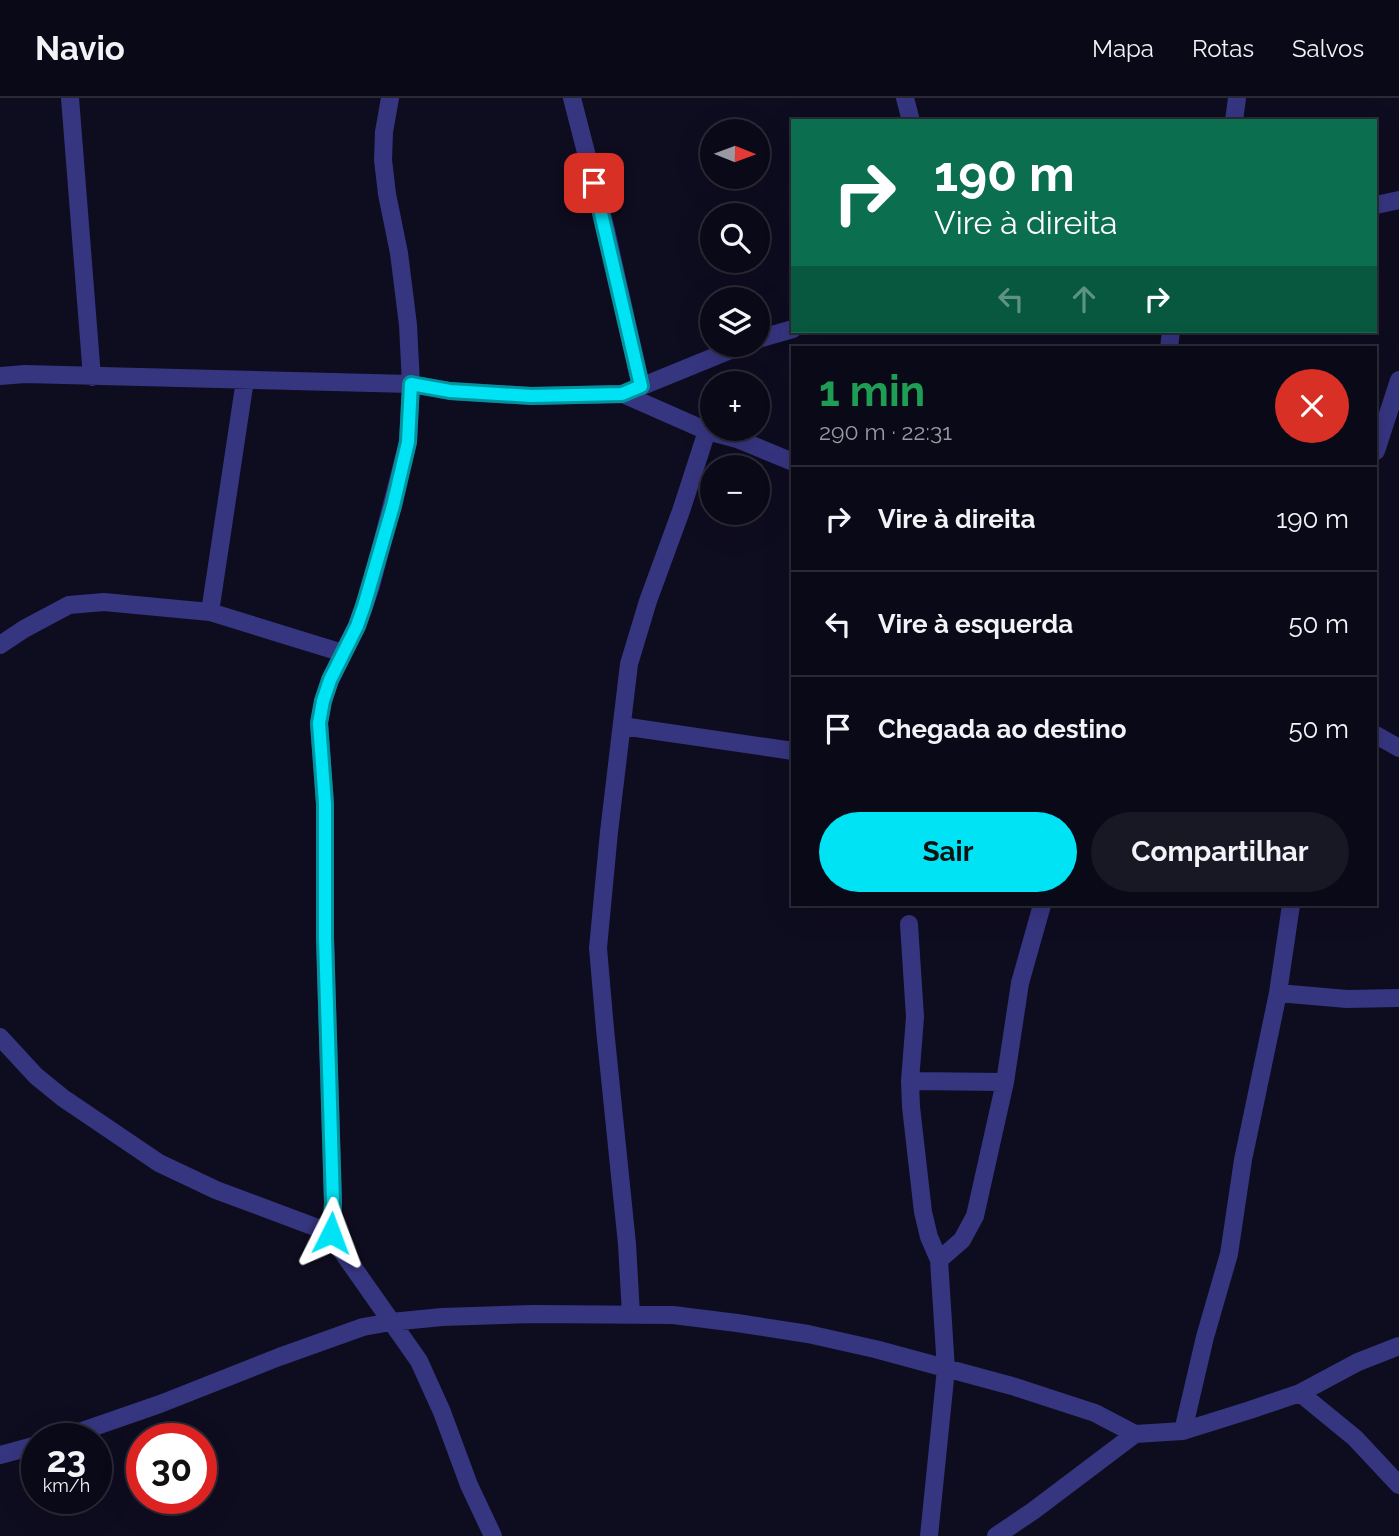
<!DOCTYPE html>
<html lang="pt">
<head>
<meta charset="utf-8">
<style>
  :root { --surface:#0a0917; --page:#181724; --text:#f1f3f6; --muted:#999aa1; --line:#2a2a36; --accent:#00e3f5 }
  body { margin:0; font-family:Raleway,sans-serif; background:var(--page); color:var(--text); height:100vh; display:flex; flex-direction:column; font-size:26px; white-space:nowrap }
  * { box-sizing:border-box; margin:0 }
  p { font-size:23px; color:var(--muted) }
  .icon { flex:none; width:38px; height:38px; fill:none; stroke:currentColor; stroke-width:2; stroke-linecap:round; stroke-linejoin:round }
  .map { position:relative; flex:1; overflow:hidden }
  .side { position:absolute; left:791px; top:248px; width:586px; height:560px; display:flex; flex-direction:column; background:var(--surface); border-radius:0px; box-shadow:0 7px 28px #0002,0 0 0 2px var(--line) }
  .side>* { flex:none }
  .guide { position:absolute; left:791px; top:21px; width:586px; height:214px; border-radius:0px; box-shadow:0 7px 28px #0002,0 0 0 2px var(--line); background:#0b6e4f; color:#fff; overflow:hidden }
  .needle { width:46px; rotate:91deg }
  .tools { position:absolute; left:700px; top:21px; display:grid; gap:14px }
  .tools a { display:grid; place-items:center; width:70px; height:70px; border-radius:50%; background:var(--surface); box-shadow:0 7px 28px #0002,0 0 0 2px var(--line); font-size:35px }
  .speed { position:absolute; left:21px; top:1325px; display:flex; gap:14px; font-size:35px; font-weight:700; text-align:center }
  .speed>* { display:grid; place-content:center; width:91px; height:91px; border-radius:50%; background:var(--surface); box-shadow:0 7px 28px #0002,0 0 0 2px var(--line); line-height:1 }
  .speed small { font-size:18px; font-weight:400 }
  .speed .limit { border:10px solid #d22; background:#fff; color:#111 }
  .pin { position:absolute; display:grid; place-items:center; width:60px; height:60px; color:#fff; margin:-30px; border-radius:14px; box-shadow:0 4px 10px #0006 }
  .me { position:absolute; width:77px; margin:-38px; rotate:3deg; stroke-linejoin:round; filter:drop-shadow(0 0 5px #0008) }
  .turn { display:flex; align-items:center; gap:24px; height:147px; padding:0 28px; font-size:32px }
  .turn .icon { width:91px; height:91px; stroke-width:2.5 }
  .turn b { display:block; font-size:49px; line-height:60px }
  .lanes { display:flex; align-items:center; height:66px; padding:0 28px; background:#0003; justify-content:center; gap:35px; direction:ltr }
  .lanes .off { opacity:.35 }
  .round { display:grid; place-items:center; flex:none; width:74px; height:74px; border-radius:37px; background:var(--page) }
  .head { display:flex; align-items:center; justify-content:space-between; height:119px; padding:0 28px }
  h1 { font-size:42px; font-weight:700; line-height:52px; color:#1e9e55 }
  .cta { display:flex; gap:14px; margin-top:auto; padding:14px 28px }
  .cta a { flex:1; height:80px; border-radius:42px; background:var(--accent); color:#111; font-size:28px; font-weight:700; line-height:80px; text-align:center }
  .cta a+a { background:var(--page); color:var(--text) }
  ul { padding:0; list-style:none }
  li { display:flex; align-items:center; gap:21px; height:105px; padding:0 28px; border-top:2px solid var(--line) }
  li div { flex:1 }
  li b { display:block; font-size:26px }
  li em { font-style:normal }
  header { display:flex; align-items:center; gap:42px; box-sizing:border-box; height:98px; padding:0 35px; background:var(--surface); border-bottom:2px solid var(--line) }
  header strong { font-size:33px }
  nav { display:flex; gap:38px; margin-inline-start:auto; font-size:24px }
  .map>svg:first-child { display:block }
  .lines { fill:none; stroke-linecap:round; stroke-linejoin:round }
  .minor { stroke:#363580; stroke-width:18 }
  .route-casing { stroke:#00949f; stroke-width:18 }
  .route { stroke:#00e3f5; stroke-width:12 }
</style>
</head>
<body>
<header>
<strong>Navio</strong>
<nav><a>Mapa</a><a>Rotas</a><a>Salvos</a></nav>
</header>
<div class="map">
<svg width="1399" height="1438" viewBox="0 0 1399 1438">
  <rect width="100%" height="100%" fill="#0e0c1f"/>
  <g class="lines">
    <path class="minor" d="M70,0L92,279
      M390,0L384,34L383,62L387,96L399,155L408,227L411,286L408,344L371,488L357,528L330,582L323,603L319,625L325,706V840L333,1105L331,1135L341,1152L419,1263L442,1314L469,1387L493,1438
      M572,0L606,132L641,288
      M905,0L911,23
      M1234,23L1237,0
      M1376,107L1399,102
      M758,241L793,231
      M1169,250L1171,233
      M0,278L25,276L411,286L450,293L531,298L623,296L743,247
      M623,296L707,333L737,341L793,364
      M1376,353L1399,282
      M210,514L245,282
      M0,547L24,531L69,507L104,504L210,514L343,555
      M622,628L793,653
      M1376,637L1399,650
      M909,826L915,919L910,983L911,1009L923,1114L929,1139L939,1162
      M1278,895L1347,901L1399,900
      M0,939L36,978L63,1000L159,1065L216,1092L331,1135
      M910,983L1005,984
      M631,1216L627,1146L605,931L598,850L609,734L629,566L648,503L681,413L707,333
      M1300,1295L1355,1340L1399,1387
      M1183,1333L1205,1239L1229,1156L1243,1062L1278,895L1291,807
      M62,1340L160,1306L279,1259L363,1229L391,1224L442,1219L533,1216L673,1217L737,1225L808,1236L875,1251L1012,1288L1095,1315L1135,1336
      M0,1357L37,1347
      M929,1438L946,1271L939,1162L962,1142L975,1118L1005,984L1020,885L1042,807
      M996,1438L1033,1413L1135,1336L1183,1333L1250,1312L1300,1295L1358,1264L1399,1248"/>
  </g>
  <g class="lines">
    <g class="route-casing">
      <path id="route" d="M331,1135L333,1105L325,840V706L319,625L323,603L330,582L357,528L364,508L393,408L408,344L411,286L450,293L531,298L622,296L641,288L594,85"/>
    </g>
    <use href="#route" class="route"/>
  </g>
</svg>
<div class="tools">
<a><svg class="needle" viewBox="-14 -14 28 28"><path d="M0-13l5 13h-10z" fill="#e53935"/><path d="M0 13l5-13h-10z" fill="#999aa1"/></svg></a>
<a><svg class="icon" aria-label="search" viewBox="0 0 24 24"><circle cx="10" cy="10" r="6"/><path d="M15 15l6 6"/></svg></a>
<a><svg class="icon" aria-label="layers" viewBox="0 0 24 24"><path d="M12 4l9 5-9 5-9-5zM3 14l9 5 9-5"/></svg></a>
<a>+</a>
<a>−</a>
</div>
<div class="speed"><div>23<small>km/h</small></div><div class="limit">30</div></div>
<div class="pin" style="left:594px;top:85px;background:#d93025"><svg class="icon" aria-label="arrive" viewBox="0 0 24 24"><path d="M6 21V4h12l-3 4 3 4H6"/></svg></div>
<svg class="me" style="left:331px;top:1135px" viewBox="-20 -20 40 40"><path d="M0-17L14 15 0 8-14 15z" fill="#00e3f5" stroke="#fff" stroke-width="4"/></svg>
<div class="guide">
<div class="turn"><svg class="icon" aria-label="right" viewBox="0 0 24 24"><path d="M7 20v-9h11M14 6l5 5-5 5"/></svg><div><b>190 m</b>Vire à direita</div></div>
<div class="lanes"><svg class="icon off" aria-label="left" viewBox="0 0 24 24"><path d="M17 20v-9H6M10 6l-5 5 5 5"/></svg><svg class="icon off" aria-label="ahead" viewBox="0 0 24 24"><path d="M12 20V5M6 11l6-6 6 6"/></svg><svg class="icon" aria-label="right" viewBox="0 0 24 24"><path d="M7 20v-9h11M14 6l5 5-5 5"/></svg></div>
</div>
<section class="side">
<div class="head"><div><h1>1 min</h1><p>290 m · 22:31</p></div><a class="round" style="background:#d93025;color:#fff"><svg class="icon" aria-label="close" viewBox="0 0 24 24"><path d="M6 6l12 12M18 6L6 18"/></svg></a></div>
<ul>
<li><svg class="icon" aria-label="right" viewBox="0 0 24 24"><path d="M7 20v-9h11M14 6l5 5-5 5"/></svg><div><b>Vire à direita</b></div><em>190 m</em></li>
<li><svg class="icon" aria-label="left" viewBox="0 0 24 24"><path d="M17 20v-9H6M10 6l-5 5 5 5"/></svg><div><b>Vire à esquerda</b></div><em>50 m</em></li>
<li><svg class="icon" aria-label="arrive" viewBox="0 0 24 24"><path d="M6 21V4h12l-3 4 3 4H6"/></svg><div><b>Chegada ao destino</b></div><em>50 m</em></li>
</ul>
<div class="cta"><a>Sair</a><a>Compartilhar</a></div>
</section>
</div>
</body>
</html>
